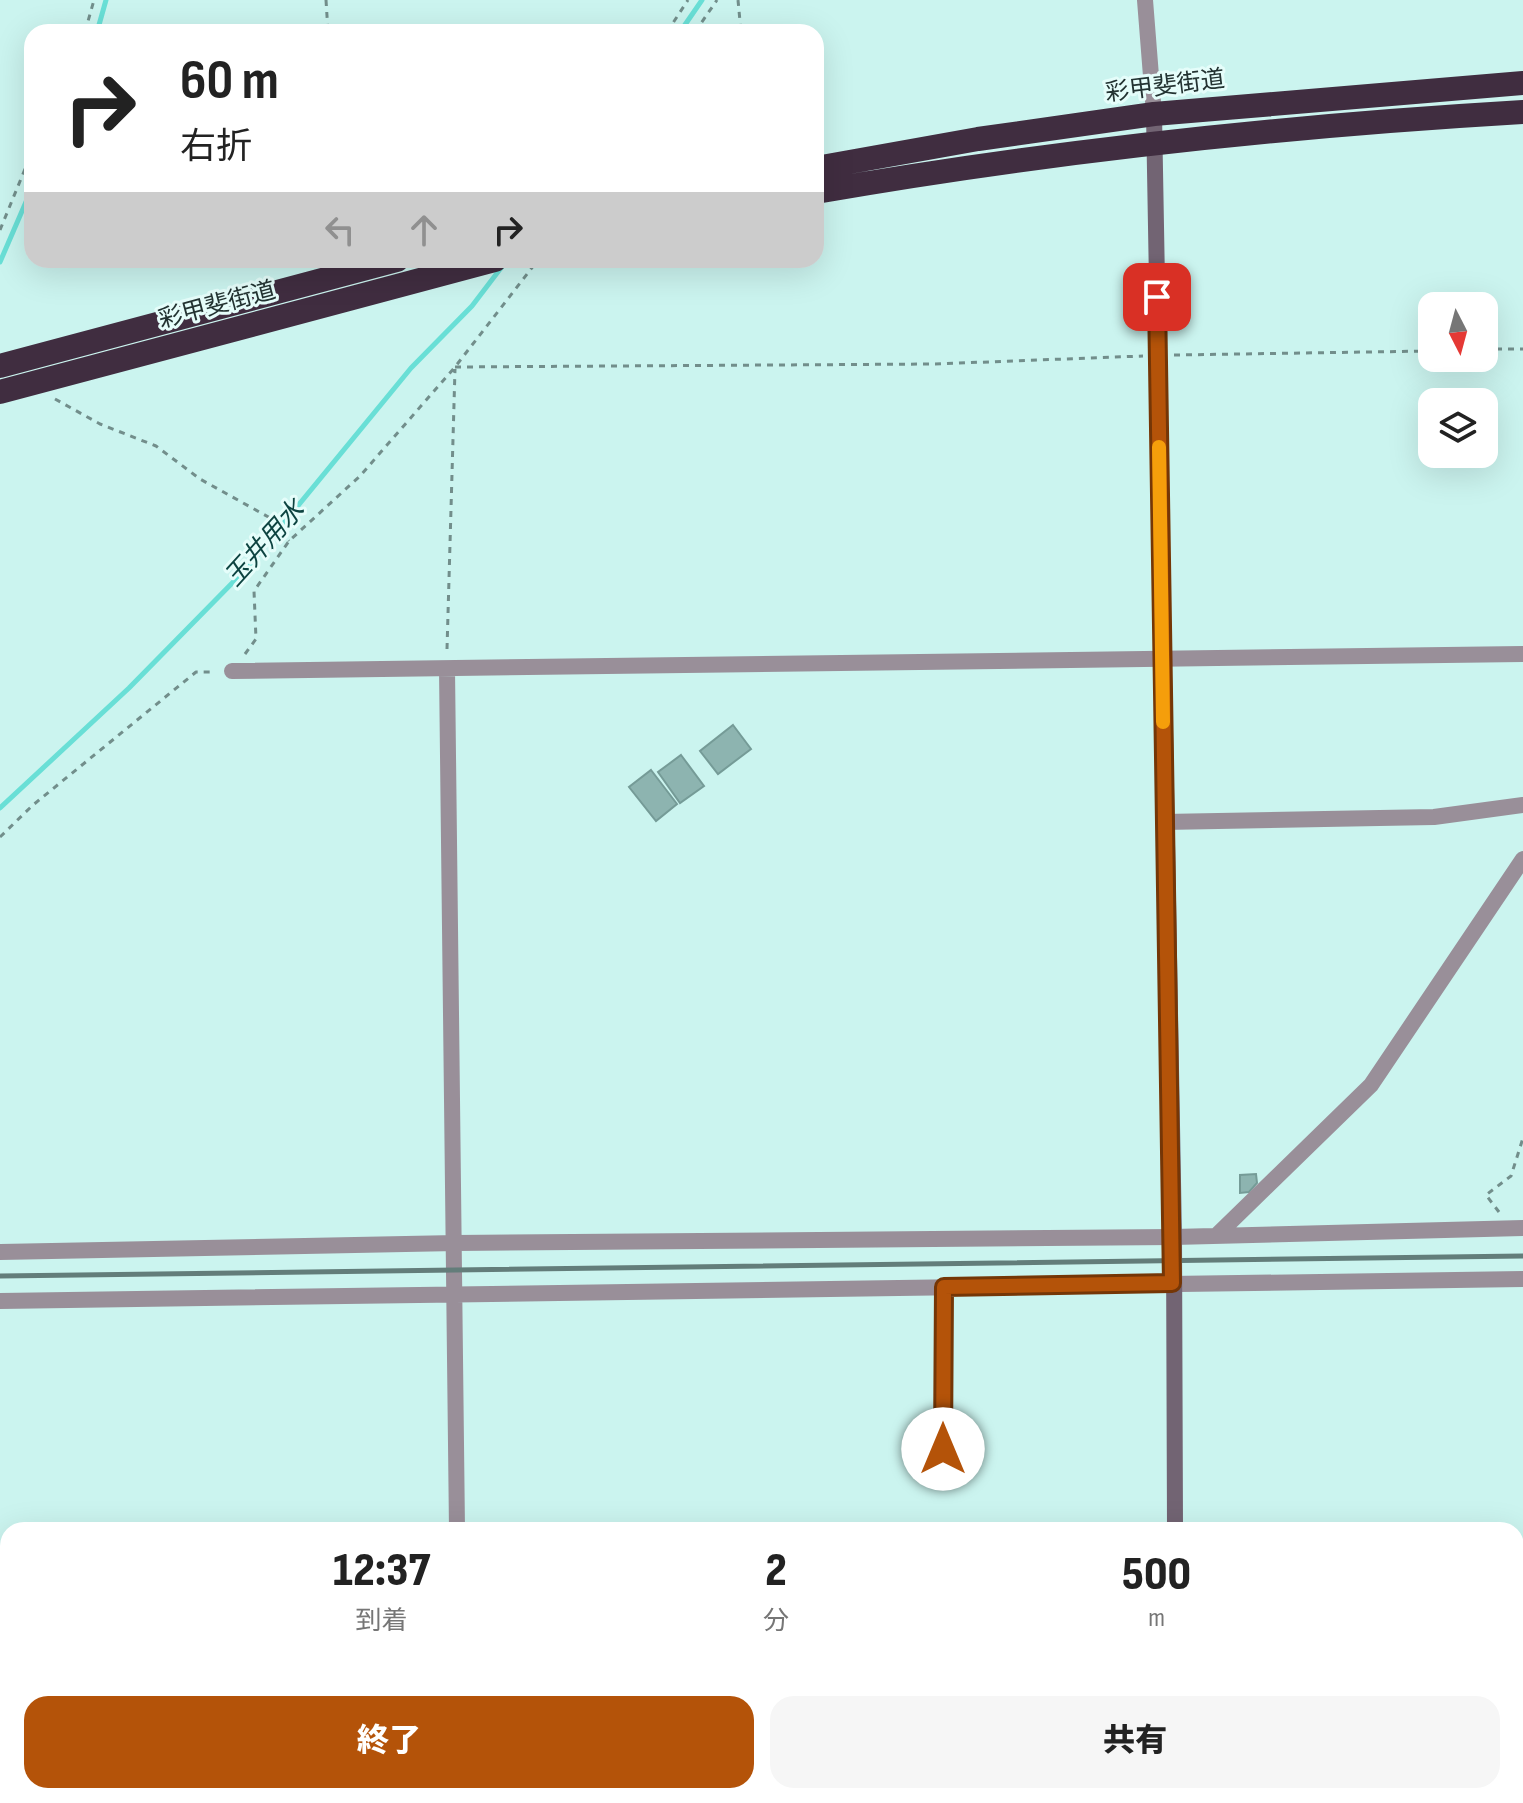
<!DOCTYPE html>
<html lang="ja">
<head>
<meta charset="utf-8">
<style>
  :root { --surface:#fff; --page:#f6f6f6; --text:#222; --muted:#767676; --accent:#b45309 }
  body { margin:0; font-family:"Sofia Sans Condensed","Noto Sans JP",sans-serif; background:var(--page); color:var(--text); height:100vh; display:flex; flex-direction:column; font-size:30px; white-space:nowrap }
  * { box-sizing:border-box; margin:0 }
  p { font-size:26px; color:var(--muted) }
  .icon { flex:none; width:44px; height:44px; fill:none; stroke:currentColor; stroke-width:2; stroke-linecap:round; stroke-linejoin:round }
  .map { position:relative; flex:1; overflow:hidden }
  .details { position:absolute; left:0px; top:1522px; width:1524px; height:282px; display:flex; flex-direction:column; background:var(--surface); border-radius:24px 24px 0 0; box-shadow:0 8px 32px #0002 }
  .details>* { flex:none }
  .banner { position:absolute; left:24px; top:24px; width:800px; height:244px; border-radius:24px; box-shadow:0 8px 32px #0002; background:#fff; color:var(--text); overflow:hidden }
  .needle { width:52px; rotate:174deg }
  .buttons { position:absolute; left:1418px; top:292px; display:grid; gap:16px }
  .buttons a { display:grid; place-items:center; width:80px; height:80px; border-radius:16px; background:var(--surface); box-shadow:0 8px 32px #0002; font-size:40px }
  .pin { position:absolute; display:grid; place-items:center; width:68px; height:68px; color:#fff; margin:-34px; border-radius:16px; box-shadow:0 4px 12px #0006 }
  .me { position:absolute; width:88px; margin:-44px; rotate:0deg; stroke-linejoin:round; filter:drop-shadow(0 0 6px #0008) }
  .turn { display:flex; align-items:center; gap:28px; height:168px; padding:0 24px; font-size:36px }
  .turn .icon { width:104px; height:104px; stroke-width:2.5 }
  .turn b { display:block; font-size:56px; line-height:68px }
  .lanes { display:flex; align-items:center; height:76px; padding:0 24px; background:#0003; justify-content:center; gap:40px; direction:ltr }
  .lanes .off { opacity:.35 }
  .eta { display:flex; justify-content:space-evenly; align-items:center; height:136px; text-align:center }
  .eta b { font-size:48px; font-weight:800; line-height:56px }
  .action { display:flex; gap:16px; margin-top:auto; padding:16px 24px }
  .action a { flex:1; height:92px; border-radius:24px; background:var(--accent); color:#fff; font-size:32px; font-weight:800; line-height:92px; text-align:center }
  .action a+a { background:var(--page); color:var(--text) }
  .map>svg:first-child { display:block }
  .lines { fill:none; stroke-linecap:round; stroke-linejoin:round }
  .stream { stroke:#69dfd6; stroke-width:5 }
  .building { fill:#8db4b0; stroke:#759b97; stroke-width:2 }
  .path { stroke:#728e8b; stroke-width:3; stroke-dasharray:6 6; stroke-linecap:butt }
  .street { stroke:#998f99; stroke-width:16 }
  .secondary { stroke:#726473; stroke-width:16 }
  .highway { stroke:#402d40; stroke-width:24 }
  .rail { stroke:#637d7a; stroke-width:5 }
  .route-casing { stroke:#753606; stroke-width:20 }
  .route { stroke:#b45309; stroke-width:14 }
  .slow { stroke:#f59e0b; stroke-width:14 }
  .labels { text-anchor:middle; dominant-baseline:central; stroke-width:6; stroke-linejoin:round; paint-order:stroke }
  .street-label { font-size:24px; fill:#233332; stroke:#e5fdfa }
  .water-label { font-size:26px; font-style:italic; fill:#0d4441; stroke:#e5fdfa }
</style>
</head>
<body>
<div class="map">
<svg width="1523" height="1803" viewBox="0 0 1523 1803">
  <rect width="100%" height="100%" fill="#cbf4ef"/>
  <g class="lines">
    <path class="stream" d="M97,32L106,0
      M680,32L702,0
      M0,262L32,188
      M0,808L129,688L246,569L411,368L472,306L507,260"/>
  </g>
  <path class="building" d="M733,725L751,749L718,774L700,751Z
    M681,755L704,786L680,803L658,772Z
    M651,770L677,804L656,821L629,787Z
    M1256,1174L1257,1183L1249,1192L1240,1193V1175Z"/>
  <g class="lines">
    <path class="path" d="M326,0L328,32
      M738,0L741,32
      M85,32L94,0
      M667,32L688,0
      M695,32L717,0
      M0,230L32,152
      M1484,349H1523
      M1174,355L1432,351
      M455,367L934,364L1143,356
      M55,399L100,424L156,446L200,479L272,519L289,541
      M447,649L455,369
      M245,654L256,639L254,591L289,541L360,476L455,367L538,260
      M0,837L33,805L196,672H214
      M1499,1212L1486,1195L1511,1176L1523,1138"/>
    <path class="street" d="M1145,0L1154,114
      M447,669L457,1530
      M232,671L1523,654
      M1164,822L1434,817L1523,805
      M1217,1235L1371,1085L1523,859
      M0,1252L456,1243L1174,1237L1523,1228
      M0,1301L1523,1279
      M943,1449L944,1287
      M462,1796V1803
      M1424,1803L1435,1796"/>
    <path class="secondary" d="M1154,114L1174,1237L1175,1530
      M1516,1688L1523,1684
      M1057,1803L1107,1796
      M1177,1803V1796"/>
    <path class="highway" d="M816,168L978,139L1154,114L1523,83
      M816,192C1051,151 1285,126 1523,112
      M0,366L397,260
      M0,392L495,260"/>
    <path class="rail" d="M0,1276L1523,1256"/>
  </g>
  <g class="lines">
    <g class="route-casing">
      <path id="route" d="M943,1449L944,1287L1172,1283L1157,297"/>
    </g>
    <use href="#route" class="route"/>
    <path class="slow" d="M1159,447L1163,722"/>
  </g>
  <g class="labels">
    <g class="street-label">
      <text transform="translate(1165 86) rotate(-7)">彩甲斐街道</text>
      <text transform="translate(217 305) rotate(-15)">彩甲斐街道</text>
    </g>
    <g class="water-label">
      <text transform="translate(265 544) rotate(-48)">玉井用水</text>
    </g>
  </g>
</svg>
<div class="buttons">
<a><svg class="needle" viewBox="-14 -14 28 28"><path d="M0-13l5 13h-10z" fill="#e53935"/><path d="M0 13l5-13h-10z" fill="#767676"/></svg></a>
<a><svg class="icon" aria-label="layers" viewBox="0 0 24 24"><path d="M12 4l9 5-9 5-9-5zM3 14l9 5 9-5"/></svg></a>
</div>
<div class="pin" style="left:1157px;top:297px;background:#d93025"><svg class="icon" aria-label="arrive" viewBox="0 0 24 24"><path d="M6 21V4h12l-3 4 3 4H6"/></svg></div>
<svg class="me" style="left:943px;top:1449px" viewBox="-20 -20 40 40"><circle r="19" fill="#fff"/><path d="M0-13L10 11 0 6-10 11z" fill="#b45309"/></svg>
<div class="banner">
<div class="turn"><svg class="icon" aria-label="right" viewBox="0 0 24 24"><path d="M7 20v-9h11M14 6l5 5-5 5"/></svg><div><b>60 m</b>右折</div></div>
<div class="lanes"><svg class="icon off" aria-label="left" viewBox="0 0 24 24"><path d="M17 20v-9H6M10 6l-5 5 5 5"/></svg><svg class="icon off" aria-label="ahead" viewBox="0 0 24 24"><path d="M12 20V5M6 11l6-6 6 6"/></svg><svg class="icon" aria-label="right" viewBox="0 0 24 24"><path d="M7 20v-9h11M14 6l5 5-5 5"/></svg></div>
</div>
<section class="details">
<div class="eta">
<div><b>12:37</b><p>到着</p></div>
<div><b>2</b><p>分</p></div>
<div><b>500</b><p>m</p></div>
</div>
<div class="action"><a>終了</a><a>共有</a></div>
</section>
</div>
</body>
</html>
